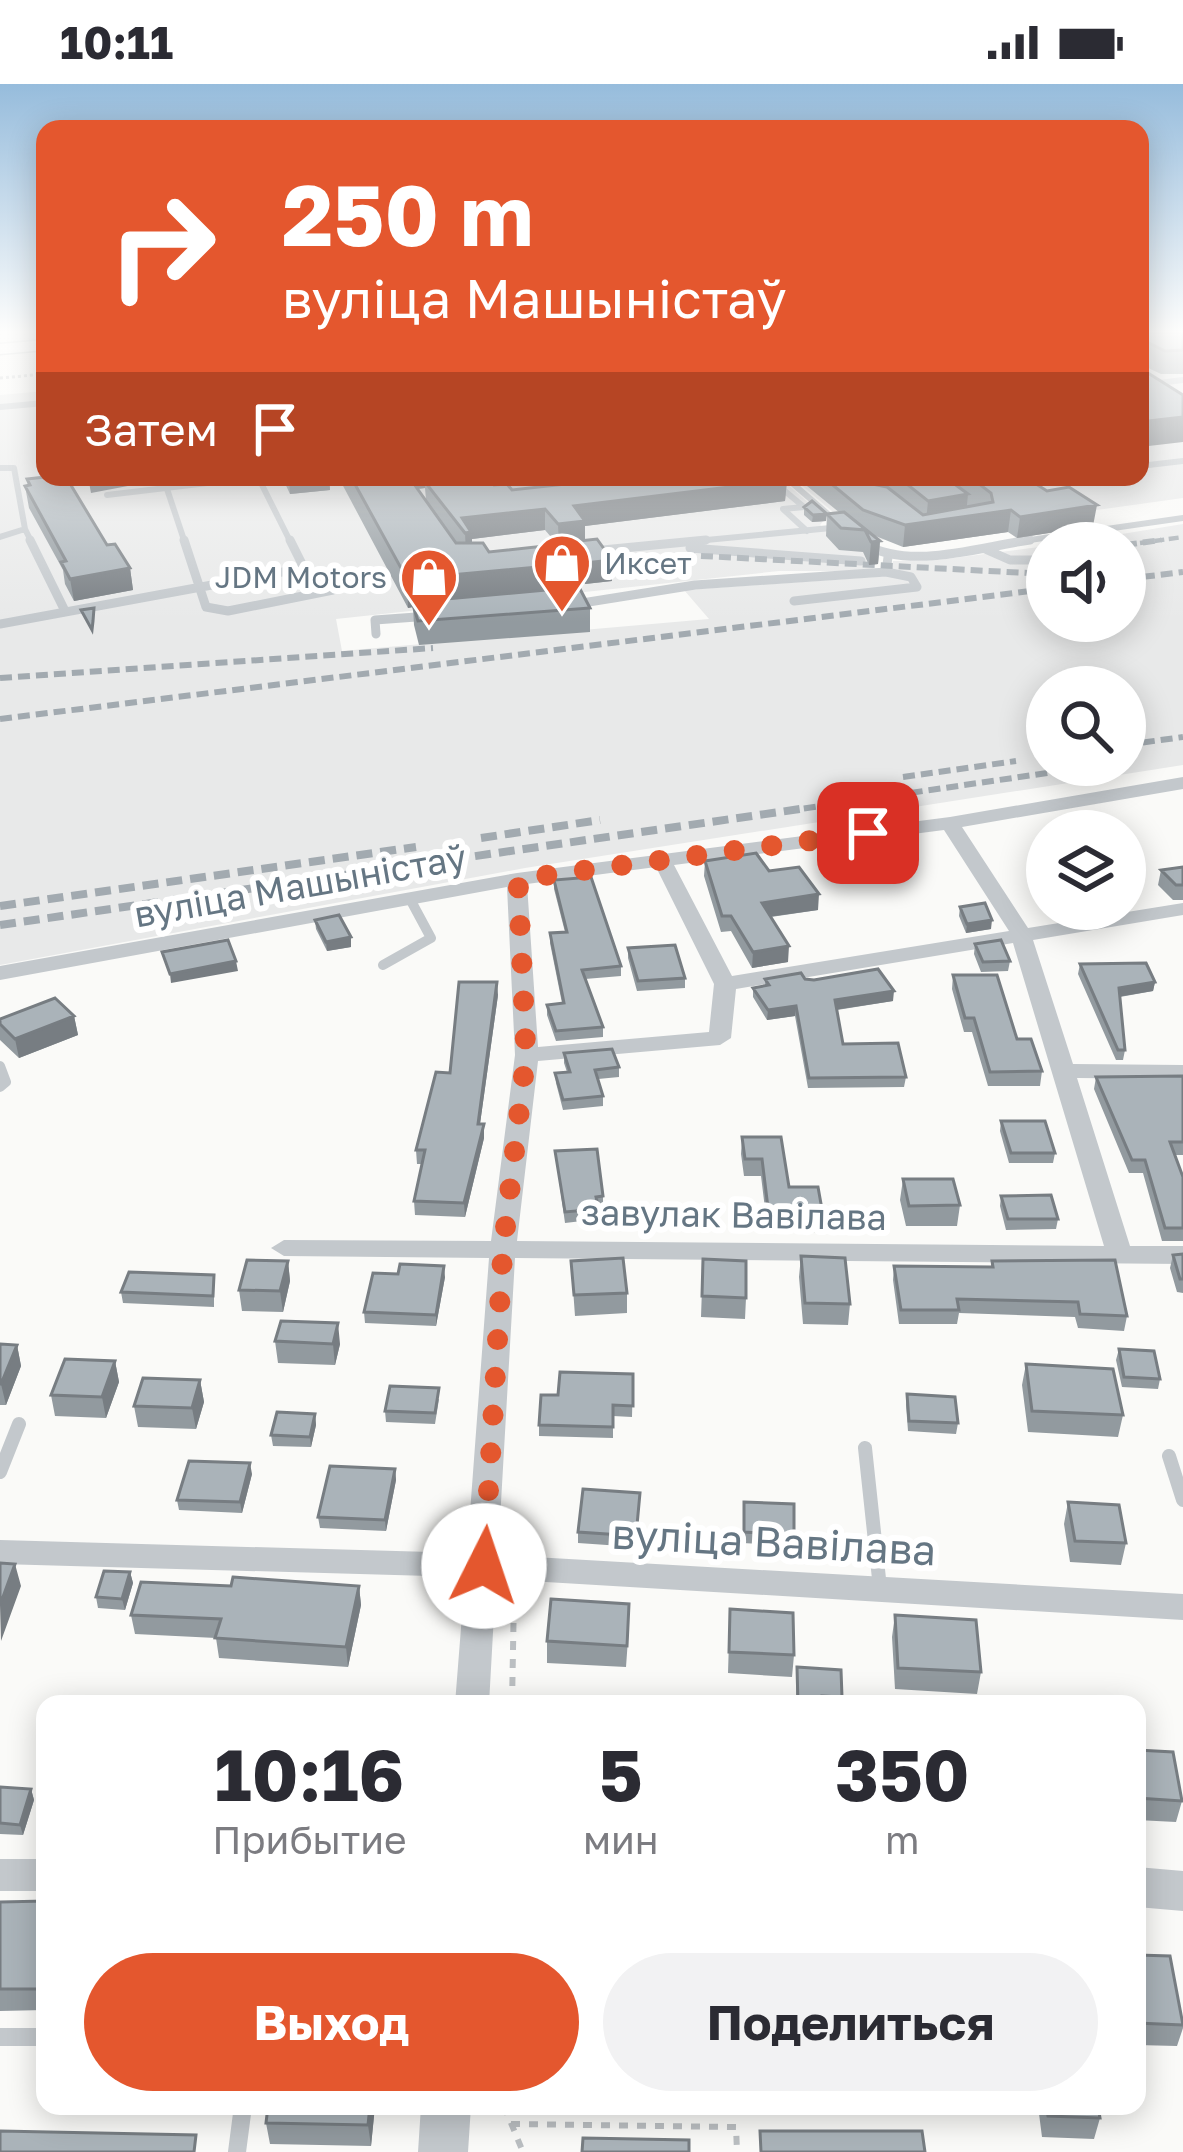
<!DOCTYPE html>
<html lang="ru">
<head>
<meta charset="utf-8">
<style>
  :root { --surface:#fff; --page:#f2f2f3; --text:#2b2b33; --muted:#7c7c81; --accent:#e4572e }
  body { margin:0; font-family:"Golos Text",sans-serif; background:var(--page); color:var(--text); height:100vh; display:flex; flex-direction:column; font-size:45px; white-space:nowrap }
  * { box-sizing:border-box; margin:0 }
  p { font-size:39px; color:var(--muted) }
  .icon { flex:none; width:66px; height:66px; fill:none; stroke:currentColor; stroke-width:2; stroke-linecap:round; stroke-linejoin:round }
  .map { position:relative; flex:1; overflow:hidden }
  .sheet { position:absolute; left:36px; top:1611px; width:1110px; height:420px; display:flex; flex-direction:column; background:var(--surface); border-radius:24px; box-shadow:0 6px 30px #0003 }
  .sheet>* { flex:none }
  .guide { position:absolute; left:36px; top:36px; width:1113px; height:366px; border-radius:24px; box-shadow:0 6px 30px #0003; background:#e4572e; color:#fff; overflow:hidden }
  .buttons { position:absolute; left:1026px; top:438px; display:grid; gap:24px }
  .buttons a { display:grid; place-items:center; width:120px; height:120px; border-radius:50%; background:var(--surface); box-shadow:0 6px 30px #0003; font-size:60px }
  .pin { position:absolute; display:grid; place-items:center; width:102px; height:102px; color:#fff; margin:-51px; border-radius:24px; box-shadow:0 6px 18px #0006 }
  .me { position:absolute; width:132px; margin:-66px; rotate:4deg; stroke-linejoin:round; filter:drop-shadow(0 0 9px #0008) }
  .turn { display:flex; align-items:center; gap:42px; height:252px; padding:0 48px; font-size:54px }
  .turn .icon { width:156px; height:156px; stroke-width:2.5 }
  .turn b { display:block; font-size:84px; line-height:102px }
  .then { display:flex; align-items:center; height:114px; padding:0 48px; background:#0003; gap:24px; font-size:45px }
  .eta { display:flex; justify-content:space-evenly; align-items:center; height:204px; text-align:center }
  .eta b { font-size:72px; font-weight:700; line-height:84px }
  .cta { display:flex; gap:24px; margin-top:auto; padding:24px 48px }
  .cta a { flex:1; height:138px; border-radius:72px; background:var(--accent); color:#fff; font-size:48px; font-weight:700; line-height:138px; text-align:center }
  .cta a+a { background:var(--page); color:var(--text) }
  .status { display:flex; justify-content:space-between; align-items:center; height:84px; padding:0 60px; background:var(--surface); direction:ltr }
  .status svg { height:33px; fill:currentColor }
  .map>svg:first-child { display:block }
  .built { fill:#e8e9e9; fill-rule:evenodd }
  .lines { fill:none; stroke-linecap:round; stroke-linejoin:round }
  .secondary-casing { stroke:#b3babf; stroke-width:3 }
  .path-far1 { stroke:#bbbfc2; stroke-width:3; stroke-dasharray:3 3; stroke-linecap:butt }
  .path { stroke:#bbbfc2; stroke-width:6; stroke-dasharray:9 9; stroke-linecap:butt }
  .service-far4 { stroke:#c3c8cc; stroke-width:6 }
  .service-far3 { stroke:#c3c8cc; stroke-width:9 }
  .service-far2 { stroke:#c3c8cc; stroke-width:10 }
  .service-far1 { stroke:#c3c8cc; stroke-width:14 }
  .service { stroke:#c3c8cc; stroke-width:18 }
  .minor { fill:#c3c8cc; fill-rule:evenodd }
  .tertiary { fill:#c3c8cc; fill-rule:evenodd }
  .secondary { fill:#fff; fill-rule:evenodd }
  .rail-far2 { stroke:#a2aab0; stroke-width:4.5; stroke-dasharray:10 4.5; stroke-linecap:butt }
  .rail-far1 { stroke:#a2aab0; stroke-width:6; stroke-dasharray:12 6; stroke-linecap:butt }
  .rail { stroke:#a2aab0; stroke-width:8; stroke-dasharray:16 8; stroke-linecap:butt }
  .wall { fill:#929a9f; fill-rule:evenodd }
  .shaded-wall { fill:#777d82 }
  .building { fill:#aab3b9; stroke:#777d82; stroke-width:3 }
  .route { stroke:#e4572e; stroke-width:21; stroke-dasharray:0 37.8 }
  .labels { text-anchor:middle; dominant-baseline:central; stroke-width:12; stroke-linejoin:round; paint-order:stroke }
  .far-poi-label { font-size:30px; fill:#657683; stroke:#fff; text-anchor:start }
  .street-label { font-size:36px; fill:#657683; stroke:#fff }
  .near-street-label { font-size:42px; fill:#657683; stroke:#fff }
</style>
</head>
<body>
<div class="status"><b>10:11</b><svg viewBox="0 0 49 12"><path d="M0 12V9h3v3zM5 12V6h3v6zM10 12V3h3v9zM15 12V0h3v12zM26 1h20v11H26zM47 4h2v5h-2z"/></svg></div>
<div class="map">
<svg width="1183" height="2068" viewBox="0 0 1183 2068">
  <rect width="100%" height="100%" fill="#fafaf8"/>
  <path class="built" d="M1140,248H1183V414L868,458L792,393H1140Z
    M45,307V393H779L826,434L820,441L831,449L845,450L875,476L873,487H779L336,535L342,567L709,535L684,506L889,492L893,477H930L1047,462V537H1125V459H1067L1183,440V681L525,784L0,881V311ZM1047,603H1125V681H1047Z"/>
  <g class="lines">
    <g class="secondary-casing">
      <path id="secondary" d="M45,256V266L0,270V260Z"/>
    </g>
    <path class="path-far1" d="M0,294L45,290"/>
    <path class="path" d="M512,1620L514,1512
      M504,2022L523,2068
      M511,2040L736,2043L737,2068"/>
    <path class="service-far4" d="M1159,299L1183,296
      M0,323L45,319
      M1140,382L1183,377
      M0,384H14L25,445L0,453
      M163,393L185,459
      M768,393L804,423L783,425L807,447
      M785,393L836,437
      M493,403L647,393
      M107,411L258,393L291,459
      M25,445L32,459
      M675,459L841,443
      M1009,459L1183,434"/>
    <path class="service-far3" d="M30,456L65,527
      M184,456L206,523L228,527L333,506
      M866,461C912,486 979,463 1030,456
      M690,464L861,477
      M985,465L1010,476H1047
      M551,471L706,456
      M794,517L917,503L911,493L886,488
      M576,520L695,501L886,488L888,473
      M0,540L304,484L290,456
      M376,550L375,536L430,532"/>
    <path class="service-far2" d="M383,881L431,854L410,815
      M0,982L6,998L0,1003"/>
    <path class="service-far1" d="M865,1364L880,1504
      M1169,1372L1183,1416
      M0,1388L19,1340"/>
    <path class="service" d="M0,1953H45
      M237,2068L243,2022"/>
    <path class="minor" d="M1183,693V705L962,743L1028,844L1183,819V831L1033,856L1073,980L1183,981V995L1077,994L1130,1162H1183V1180L515,1174L498,1471L1183,1510V1536L496,1495L489,1620H455L465,1493L0,1480V1456L467,1469L489,1174L284,1172L271,1164L284,1156L491,1157L515,971L507,803L0,896V882L517,789L950,733ZM944,746L1009,847L732,892L674,781ZM656,783L714,900L709,948L538,963L527,800ZM1013,859L1104,1162L517,1157L538,977L720,961L731,954L736,905Z
      M0,1775H45V1807H0Z"/>
    <path class="tertiary" d="M1137,1783L1183,1787V1827L1137,1823Z
      M421,2022H471L468,2068H418Z"/>
    <use href="#secondary" class="secondary"/>
    <path class="rail-far2" d="M1140,459L1183,453"/>
    <path class="rail-far1" d="M1125,461L1161,456
      M683,471L1047,490
      M1125,495L1183,488
      M0,594L433,564
      M0,635L1047,505
      M1125,661L1183,653
      M903,693L1016,677
      M786,727L1102,681"/>
    <path class="rail" d="M481,754L600,736
      M0,822L416,763
      M0,841L807,724"/>
  </g>
  <path class="wall" d="M1140,248H1183V290H1161L1140,280Z
    M282,393H329L330,406L290,410Z
    M341,393H487L494,401L512,406L787,396L785,417L585,442V456L612,476V497L585,500L571,480L572,504L590,524V548L419,561L414,541L413,523L408,524L341,398ZM425,404L426,416L417,405ZM545,446L557,460L489,468L472,459V455ZM570,460V477L563,461Z
    M796,393H1025L1093,442L1017,454L1008,448L903,463L873,451L880,457L878,480L869,481L863,468L839,466L826,452L827,430L840,429Z
    M27,395L107,461L130,484L133,506L74,517L65,500L63,486L29,424L25,402H28Z
    M804,423L826,437L812,438L804,431Z
    M705,777L769,787L818,826L771,833L788,878L752,884L731,847L721,848L704,792Z
    M1183,783V816H1173L1158,801L1161,786Z
    M554,796L621,882V892L585,895L603,943V953L556,957L547,931V921L562,919L550,859V849L565,848L554,805Z
    M960,823L991,845L966,849L959,832Z
    M315,836L351,853V863L327,867L316,845Z
    M975,860L1010,877L1008,887L981,888L974,870Z
    M628,864L685,894V904L637,907L628,874Z
    M1080,880L1155,898L1153,907L1120,913L1125,966L1123,976H1116L1078,890Z
    M953,891L1017,955L1042,987L1040,1002H988L972,948H964L952,905Z
    M765,895H805L893,917L837,926L843,960L906,993L904,1003L808,1004L795,932L767,936L753,913V904L765,902Z
    M498,911L480,1040H484V1054L465,1133L415,1131L414,1117L422,1080H417L416,1066L450,989Z
    M74,932L78,951L19,974L0,956V935Z
    M564,969L619,983V993L598,995L603,1012V1022L563,1026L556,999L555,989L567,988L564,979Z
    M1183,992V1071H1174L1183,1093V1157H1162L1143,1089H1129L1094,1005L1096,993Z
    M1001,1037L1055,1069L1053,1079H1009L1000,1047Z
    M742,1053L789,1103L823,1131L821,1148L768,1149L761,1092H744L741,1070Z
    M555,1067L603,1112V1123H598L599,1135L565,1139Z
    M903,1095L960,1121L957,1142H906L900,1116Z
    M1001,1112L1058,1135L1056,1145L1006,1146L1000,1122Z
    M1183,1170V1209L1177,1208L1170,1184L1173,1171Z
    M801,1172L850,1220L848,1241L803,1240L799,1193Z
    M703,1175L746,1214L745,1235L701,1233Z
    M288,1177L290,1197L283,1228L242,1227L239,1206Z
    M571,1177L627,1209V1229L575,1232Z
    M992,1177L1127,1232L1124,1247L1078,1244L1075,1233L959,1229L957,1240H899L893,1196L894,1182L991,1183Z
    M398,1190L445,1193L436,1242L365,1239L364,1228Z
    M214,1191V1223L123,1219L121,1208Z
    M275,1257L340,1260L335,1281L278,1279Z
    M0,1260L17,1261L21,1282L6,1321H0Z
    M1119,1265L1160,1295L1158,1305L1122,1303L1116,1276Z
    M115,1277L119,1298L106,1334L55,1332L51,1311Z
    M1026,1280L1123,1331L1118,1353L1028,1348L1022,1301Z
    M633,1290L632,1333L613,1332V1354L539,1352V1341L558,1311Z
    M200,1296L204,1318L196,1345L138,1343L134,1322Z
    M907,1310L958,1339L956,1350L908,1347L906,1321Z
    M439,1315L435,1340L386,1338L385,1327Z
    M315,1330L316,1341L311,1363L273,1362L271,1351Z
    M395,1385L396,1396L386,1447L320,1444L318,1433Z
    M252,1390L242,1429L179,1426L177,1416Z
    M640,1409L636,1463L578,1459V1448Z
    M744,1418L794,1451L793,1462L743,1459Z
    M1068,1418L1126,1459L1121,1481L1070,1478L1064,1440Z
    M130,1488L133,1499L125,1526L98,1524L96,1513Z
    M231,1502H359L361,1521L348,1583L219,1574L216,1554L135,1550L131,1531Z
    M730,1525L794,1571L792,1593L728,1589Z
    M895,1531L981,1588L977,1610L895,1605L892,1553Z
    M629,1541L626,1583L547,1579V1557Z
    M797,1583L842,1613V1620H796Z
    M1137,1666L1182,1717L1176,1738L1137,1736Z
    M0,1703L31,1705L34,1716L23,1751L0,1750Z
    M45,1817V1926L0,1927V1818Z
    M1137,1871L1183,1937V1944L1177,1962L1137,1961Z
    M268,2022H375L371,2062L270,2060L266,2039Z
    M1038,2022H1098L1100,2034L1094,2055L1042,2053Z"/>
  <path class="shaded-wall" d="M1183,333V358L1140,363V338Z
    M88,393H148L149,398L91,409Z
    M309,393H329L330,406L290,410L289,395Z
    M415,393H476L425,398V404L416,405Z
    M787,396L785,417L585,442V459L559,462L558,440L574,422Z
    M968,410L966,431L1011,426L1008,448L903,463L905,441L926,438L928,417Z
    M1097,421L1093,442L1017,454L1020,433Z
    M545,425V446L472,455V470L466,471L465,449L462,434Z
    M827,430L826,437L812,438L813,431Z
    M880,457L878,480L869,481L871,458Z
    M612,476V497L585,500V479Z
    M571,480L572,508L412,518L413,523L408,524L407,495Z
    M130,484L133,506L74,517L70,495Z
    M819,810L818,826L761,834L762,819Z
    M992,836L991,845L966,849L967,840Z
    M351,853V863L327,867L326,858Z
    M789,862L788,878L752,884L753,868Z
    M236,877L238,887L171,899L170,890Z
    M497,898L498,911L478,1054V1040Z
    M1155,898L1153,907L1117,913L1119,904Z
    M894,907L893,917L834,926L835,916Z
    M796,922L795,932L767,936L768,926Z
    M74,932L78,951L19,974L15,955Z
    M484,1040V1054L465,1133L464,1119Z
    M288,1177L290,1197L283,1228L280,1207Z
    M444,1182L445,1193L436,1242V1231Z
    M338,1239L340,1260L335,1281L333,1260Z
    M17,1261L21,1282L6,1321L1,1300Z
    M115,1277L119,1298L106,1334L102,1313Z
    M200,1296L204,1318L196,1345L192,1324Z
    M315,1330L316,1341L311,1363L310,1353Z
    M250,1379L252,1390L242,1429L240,1418Z
    M395,1385L396,1396L386,1447L385,1436Z
    M15,1480L21,1502L1,1557L0,1521Z
    M130,1488L133,1499L125,1526L122,1515Z
    M359,1502L361,1521L348,1583L346,1563Z
    M31,1705L34,1716L23,1751L20,1741Z
    M370,2022H375L371,2062L368,2041Z"/>
  <path class="building" d="M1140,248H1183V266L1165,267L1143,256L1140,259Z
    M1140,284L1183,311V333L1140,338Z
    M45,393H66L107,461L115,460L130,484L70,495L61,478L66,477L25,402L30,401L27,395Z
    M351,393H409L456,459H483L489,468L562,460L571,480L407,495Z
    M468,393H487L494,401L507,400L512,406L629,393H783L787,396L574,422L585,437L558,440L545,425L462,434L471,448L465,449L425,398Z
    M823,393H854L858,397L887,403L923,431L993,418L991,409L970,393H1025L1047,407L1069,403L1097,421L1020,433L1011,426L905,441L863,426Z
    M898,393H945L968,410L928,417Z
    M812,417L827,430L813,431L804,423Z
    M844,428L880,457L871,458L865,446L841,444L827,430Z
    M597,455L612,476L585,479L570,458Z
    M579,503L590,524L418,537L412,518Z
    M94,524L93,537L92,546L81,526Z
    M756,769L769,787L799,783L819,810L762,819L789,862L753,868L731,832H722L705,777Z
    M1183,783V801H1176L1161,786Z
    M591,793L621,882L582,886L603,943L556,947L547,921L564,919L550,849L567,848L554,796Z
    M985,819L992,836L967,840L960,823Z
    M339,831L351,853L326,858L315,836Z
    M228,856L236,877L170,890L162,868Z
    M1001,856L1010,877L983,878L975,860Z
    M675,861L685,894L638,897L628,864Z
    M1146,879L1155,898L1119,904L1125,966H1118L1080,880Z
    M878,885L894,907L835,916L843,960L898,959L906,993L809,994L796,922L768,926L753,904L769,901L765,895L801,889L805,895L814,896Z
    M953,891H997L1017,955H1031L1042,987L990,988L974,934H965Z
    M459,898H497L478,1040H484L464,1119L414,1117L425,1066H416L436,988L450,989Z
    M55,914L74,932L15,955L0,940V935Z
    M612,965L619,983L595,986L603,1012L563,1016L555,989L570,988L564,969Z
    M1183,992V1058H1170L1183,1093V1144H1165L1145,1076H1132L1096,993Z
    M1001,1037H1045L1055,1069H1011Z
    M742,1053H781L789,1103H818L823,1131L769,1132L762,1075H745Z
    M597,1065L603,1112L596,1113L599,1125L565,1128L555,1067Z
    M903,1095H953L960,1121L909,1122Z
    M1051,1111L1058,1135H1008L1001,1112Z
    M1183,1170V1195H1180L1173,1171Z
    M801,1172L845,1174L850,1220L805,1219Z
    M623,1174L627,1209L574,1211L571,1177Z
    M703,1175L746,1177V1214L702,1212Z
    M247,1176L288,1177L280,1207L239,1206Z
    M1115,1176L1127,1232L1080,1230L1078,1218L957,1215L959,1226H901L894,1182L993,1183L992,1177Z
    M400,1180L444,1182L436,1231L364,1228L373,1189L398,1190Z
    M129,1188L214,1191L213,1212L121,1208Z
    M281,1237L338,1239L333,1260L275,1257Z
    M0,1260L17,1261L1,1300H0Z
    M1119,1265L1154,1267L1160,1295L1124,1293Z
    M65,1275L115,1277L102,1313L51,1311Z
    M1026,1280L1113,1285L1123,1331L1032,1327Z
    M560,1288L633,1290V1322L613,1321V1343L539,1341L541,1311H558Z
    M143,1294L200,1296L192,1324L134,1322Z
    M390,1302L439,1304L435,1329L385,1327Z
    M907,1310L955,1313L958,1339L909,1337Z
    M277,1328L315,1330L310,1353L271,1351Z
    M189,1377L250,1379L240,1418L177,1416Z
    M330,1382L395,1385L385,1436L318,1433Z
    M583,1405L640,1409L636,1452L578,1448Z
    M744,1418L794,1420V1451L744,1448Z
    M1068,1418L1119,1421L1126,1459L1075,1457Z
    M0,1479L15,1480L0,1521Z
    M104,1487L130,1488L122,1515L96,1513Z
    M233,1493L359,1502L346,1563L215,1554L221,1535L131,1531L141,1498L231,1502Z
    M551,1515L629,1520L627,1562L547,1557Z
    M730,1525L793,1529L794,1571L729,1568Z
    M895,1531L976,1536L981,1588L898,1584Z
    M797,1583L841,1586L842,1613L822,1612V1620H798Z
    M1137,1666L1173,1668L1182,1717L1137,1714Z
    M0,1703L31,1705L20,1741L0,1739Z
    M45,1817V1905H0V1818Z
    M1137,1871L1170,1872L1183,1941L1137,1939Z
    M268,2022H370L368,2041L266,2039Z
    M1046,2022H1098L1100,2034L1048,2032Z
    M0,2047L196,2051L194,2068H0Z
    M760,2047H922L925,2068H761Z
    M583,2054L689,2056V2068H582Z"/>
  <linearGradient id="sky" x2="0" y2="1"><stop stop-color="#96bcdc"/><stop offset="0.46" stop-color="#fdfdfc"/><stop offset="1" stop-color="#fdfdfc" stop-opacity="0"/></linearGradient>
  <rect width="1183" height="538" fill="url(#sky)"/>
  <g class="lines">
    <path class="route" d="M484,1482L503,1164L526,971L518,795L868,749"/>
  </g>
  <defs>
    <g id="shop-pin" transform="scale(3)"><path d="M0 17L-7.5 6A9.5 9.5 0 1 1 7.5 6Z" fill="#e4572e" stroke="#fff"/><path d="M-5-2.5h2.3a2.7 3.5 0 0 1 5.4 0H5L5.5 6h-11ZM-1.5-2.5h3a1.5 2.3 0 0 0-3 0Z" fill="#fff"/></g>
  </defs>
  <g fill-rule="evenodd">
    <use href="#shop-pin" x="562" y="479"/>
    <use href="#shop-pin" x="429" y="493"/>
  </g>
  <g class="labels">
    <g class="far-poi-label">
      <text x="604" y="479">Иксет</text>
      <text x="387" y="493" text-anchor="end">JDM Motors</text>
    </g>
    <g class="street-label">
      <text transform="translate(300 801) rotate(-10)">вуліца Машыністаў</text>
      <text transform="translate(734 1130) rotate(1)">завулак Вавілава</text>
    </g>
    <g class="near-street-label">
      <text transform="translate(774 1457) rotate(3)">вуліца Вавілава</text>
    </g>
  </g>
</svg>
<div class="buttons">
<a><svg class="icon" aria-label="sound" viewBox="0 0 24 24"><path d="M4 9h4l5-4v14l-5-4H4zM17 9q2 3 0 6"/></svg></a>
<a><svg class="icon" aria-label="search" viewBox="0 0 24 24"><circle cx="10" cy="10" r="6"/><path d="M15 15l6 6"/></svg></a>
<a><svg class="icon" aria-label="layers" viewBox="0 0 24 24"><path d="M12 4l9 5-9 5-9-5zM3 14l9 5 9-5"/></svg></a>
</div>
<div class="pin" style="left:868px;top:749px;background:#d93025"><svg class="icon" aria-label="arrive" viewBox="0 0 24 24"><path d="M6 21V4h12l-3 4 3 4H6"/></svg></div>
<svg class="me" style="left:484px;top:1482px" viewBox="-20 -20 40 40"><circle r="19" fill="#fff"/><path d="M0-13L10 11 0 6-10 11z" fill="#e4572e"/></svg>
<div class="guide">
<div class="turn"><svg class="icon" aria-label="right" viewBox="0 0 24 24"><path d="M7 20v-9h11M14 6l5 5-5 5"/></svg><div><b>250 m</b>вуліца Машыністаў</div></div>
<div class="then">Затем<svg class="icon" aria-label="arrive" viewBox="0 0 24 24"><path d="M6 21V4h12l-3 4 3 4H6"/></svg></div>
</div>
<section class="sheet">
<div class="eta">
<div><b>10:16</b><p>Прибытие</p></div>
<div><b>5</b><p>мин</p></div>
<div><b>350</b><p>m</p></div>
</div>
<div class="cta"><a>Выход</a><a>Поделиться</a></div>
</section>
</div>
</body>
</html>
